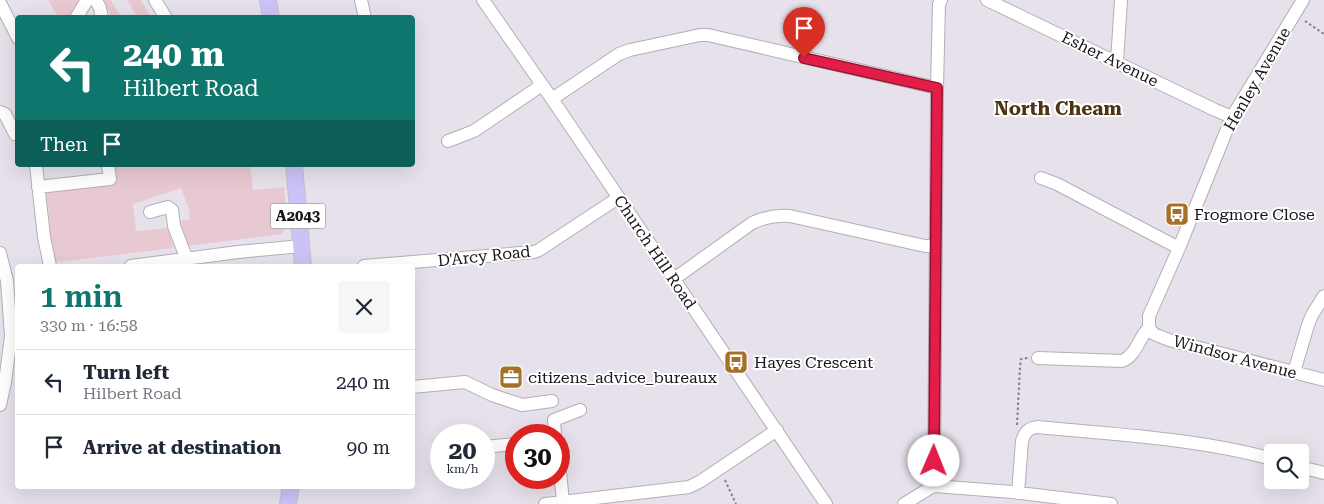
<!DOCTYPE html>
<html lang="en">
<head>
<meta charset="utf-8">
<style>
  :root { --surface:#fff; --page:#f6f6f7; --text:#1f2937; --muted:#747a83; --line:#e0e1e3; --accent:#0f766e }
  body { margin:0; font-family:"Roboto Serif",serif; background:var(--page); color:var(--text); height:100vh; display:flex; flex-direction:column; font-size:19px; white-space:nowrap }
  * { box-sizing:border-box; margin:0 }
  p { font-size:16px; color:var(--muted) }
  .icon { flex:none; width:28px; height:28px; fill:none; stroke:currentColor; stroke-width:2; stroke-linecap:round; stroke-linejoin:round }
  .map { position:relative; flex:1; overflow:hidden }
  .panel { position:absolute; left:15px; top:264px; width:400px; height:225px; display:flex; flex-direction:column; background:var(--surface); border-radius:5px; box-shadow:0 5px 20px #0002 }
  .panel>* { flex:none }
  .top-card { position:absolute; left:15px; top:15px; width:400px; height:152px; border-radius:5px; box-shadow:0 5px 20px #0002; background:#0f766e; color:#fff; overflow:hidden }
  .fabs { position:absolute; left:1264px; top:444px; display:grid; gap:10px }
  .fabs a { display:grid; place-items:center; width:45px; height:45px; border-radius:5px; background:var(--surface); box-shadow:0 5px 20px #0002; font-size:25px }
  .speed { position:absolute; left:430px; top:424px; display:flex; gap:10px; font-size:25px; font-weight:700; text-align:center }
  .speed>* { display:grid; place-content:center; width:65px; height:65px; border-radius:50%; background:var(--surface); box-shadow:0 5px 20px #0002; line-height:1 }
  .speed small { font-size:12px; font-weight:400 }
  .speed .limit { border:8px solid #d22; background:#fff; color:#111 }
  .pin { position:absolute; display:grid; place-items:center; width:42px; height:42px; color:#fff; margin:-51px -21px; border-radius:50% 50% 50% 0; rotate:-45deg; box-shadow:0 0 5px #0007 }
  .pin .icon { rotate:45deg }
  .me { position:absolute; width:55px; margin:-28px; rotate:1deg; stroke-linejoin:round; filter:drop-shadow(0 0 4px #0008) }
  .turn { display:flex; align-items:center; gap:18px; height:105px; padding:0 25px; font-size:22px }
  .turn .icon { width:65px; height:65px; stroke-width:2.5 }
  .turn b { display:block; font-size:35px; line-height:42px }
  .then { display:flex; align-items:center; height:48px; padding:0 25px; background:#0003; gap:10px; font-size:19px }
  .round { display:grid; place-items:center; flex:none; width:52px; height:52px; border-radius:5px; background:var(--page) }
  .headline { display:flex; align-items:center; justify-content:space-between; height:85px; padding:0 25px }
  h1 { font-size:30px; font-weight:600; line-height:38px; color:var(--accent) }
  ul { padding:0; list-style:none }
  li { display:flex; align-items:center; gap:15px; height:65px; padding:0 25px; border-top:1px solid var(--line) }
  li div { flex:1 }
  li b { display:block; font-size:19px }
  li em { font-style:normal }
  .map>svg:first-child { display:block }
  .green { fill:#e9c9d1 }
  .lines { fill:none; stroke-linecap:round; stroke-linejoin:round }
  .minor-casing { stroke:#b4aeb7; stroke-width:14 }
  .major-casing { stroke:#c3c2c3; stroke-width:18 }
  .path { stroke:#847f86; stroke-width:2; stroke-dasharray:2.5 2.5; stroke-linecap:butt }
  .minor { stroke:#fff; stroke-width:12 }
  .major { stroke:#cbc2f7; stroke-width:16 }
  .route-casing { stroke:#92132f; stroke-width:12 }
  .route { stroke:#e11d48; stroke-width:9 }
  .labels { text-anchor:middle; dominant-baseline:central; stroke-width:4; stroke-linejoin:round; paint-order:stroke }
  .shield { fill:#fff; stroke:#5d5b5e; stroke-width:1 }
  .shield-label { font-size:15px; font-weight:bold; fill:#181519 }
  .street-label { font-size:16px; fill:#181519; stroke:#fff }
  .poi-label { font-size:16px; fill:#181519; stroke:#fff; text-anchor:start }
  .quarter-label { font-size:19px; font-weight:bold; fill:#4d3412; stroke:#fff }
</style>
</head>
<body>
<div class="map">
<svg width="1324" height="504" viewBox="0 0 1324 504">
  <rect width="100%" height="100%" fill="#e7e1eb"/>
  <path class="green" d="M48,0H83L71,13L70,18L58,17Z
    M102,0H111L121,17H109L110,13Z
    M127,0H141L151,17H133L136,15Z
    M114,165H250L253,190L284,187L288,226L282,234L187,246L180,221L190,219L189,209L181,188L133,204L136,231L169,228L173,248L50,263L45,225L50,224L46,191L115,183Z"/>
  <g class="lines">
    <g class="minor-casing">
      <path id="minor" d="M96,0L100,8L102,18
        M155,0L166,18
        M361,0L365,18
        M483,0L552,99L826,504
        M987,0L1215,110L1232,117
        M0,3L18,38
        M76,18L87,0
        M1117,62L1121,0
        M552,99L619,54L630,50L700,35H708L937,88
        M0,112L5,114L15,134L18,133
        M448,141L474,131L542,85
        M36,165L44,237L50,266
        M1041,178L1057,184L1179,248
        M38,187L110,179L108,165
        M150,212L168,207L172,210L174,226L187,260
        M0,253L7,281L11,336L5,382L0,405
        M131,266L238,252L301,246
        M364,266L534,252L539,250L618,198
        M674,279L752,223C765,217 776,215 790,216L925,246H936
        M1149,328V316L1179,248L1232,117L1303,0
        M1149,328L1154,334L1169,340L1324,380
        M1038,358L1122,361C1137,355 1138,338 1149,328
        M1294,372L1308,325L1312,315L1324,296
        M412,387L465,382L492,395L522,405L552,401
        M555,435L554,420L580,410
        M484,447L516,444
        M559,462L563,502
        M1300,467L1324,473
        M935,486L934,481L937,88L939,4L941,0
        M1018,493L1022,441C1025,432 1028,428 1038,427C1116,435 1196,438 1272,459
        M545,504L689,487L701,481L777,430
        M904,504L930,488L935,486L1012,492L1111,504"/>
    </g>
    <g class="major-casing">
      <path id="major" d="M268,0L271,18
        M294,165L303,266
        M288,504L291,486"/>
    </g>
    <path class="path" d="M1305,21L1324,34
      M1017,425L1020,367L1021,359L1028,358
      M725,480L736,504"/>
    <use href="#minor" class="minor"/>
    <use href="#major" class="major"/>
  </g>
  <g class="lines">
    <g class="route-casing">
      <path id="route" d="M804,58L937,88L934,461"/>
    </g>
    <use href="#route" class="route"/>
  </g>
  <defs>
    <g id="bus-square" transform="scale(1.25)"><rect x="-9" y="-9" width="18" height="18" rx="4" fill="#a57129" stroke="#fff"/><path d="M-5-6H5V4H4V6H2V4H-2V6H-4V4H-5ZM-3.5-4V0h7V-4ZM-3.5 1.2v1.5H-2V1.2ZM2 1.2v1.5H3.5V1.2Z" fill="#fff"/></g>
    <g id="office-square" transform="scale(1.25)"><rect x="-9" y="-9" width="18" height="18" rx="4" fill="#a57129" stroke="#fff"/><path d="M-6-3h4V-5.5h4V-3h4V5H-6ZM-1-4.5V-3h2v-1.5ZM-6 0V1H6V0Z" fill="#fff"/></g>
  </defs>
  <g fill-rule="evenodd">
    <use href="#bus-square" x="1177" y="214"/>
    <use href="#bus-square" x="736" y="362"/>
    <use href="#office-square" x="511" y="377"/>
  </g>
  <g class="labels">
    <rect class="shield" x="270.5" y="203.5" width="55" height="25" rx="4"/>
    <g class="shield-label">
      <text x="298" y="216">A2043</text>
    </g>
    <g class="street-label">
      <text transform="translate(1110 59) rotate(26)">Esher Avenue</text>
      <text transform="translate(1257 79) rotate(-60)">Henley Avenue</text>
      <text transform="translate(655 252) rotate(56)">Church Hill Road</text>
      <text transform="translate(484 256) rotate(-6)">D'Arcy Road</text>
      <text transform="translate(1235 357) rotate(15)">Windsor Avenue</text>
    </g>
    <g class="poi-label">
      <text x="1194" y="214">Frogmore Close</text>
      <text x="754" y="362">Hayes Crescent</text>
      <text x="528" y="377">citizens_advice_bureaux</text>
    </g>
    <g class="quarter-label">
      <text x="1058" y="108">North Cheam</text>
    </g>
  </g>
</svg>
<div class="fabs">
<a><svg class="icon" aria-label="search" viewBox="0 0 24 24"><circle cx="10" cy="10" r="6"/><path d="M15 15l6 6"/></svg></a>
</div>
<div class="speed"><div>20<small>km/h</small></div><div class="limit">30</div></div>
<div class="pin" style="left:804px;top:58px;background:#d93025"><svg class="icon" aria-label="arrive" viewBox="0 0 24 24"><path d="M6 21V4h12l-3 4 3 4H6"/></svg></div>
<svg class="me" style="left:934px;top:461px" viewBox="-20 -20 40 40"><circle r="19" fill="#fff"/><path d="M0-13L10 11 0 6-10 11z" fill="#e11d48"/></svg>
<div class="top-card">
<div class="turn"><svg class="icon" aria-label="left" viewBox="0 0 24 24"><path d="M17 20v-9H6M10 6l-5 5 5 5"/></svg><div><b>240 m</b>Hilbert Road</div></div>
<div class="then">Then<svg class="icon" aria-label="arrive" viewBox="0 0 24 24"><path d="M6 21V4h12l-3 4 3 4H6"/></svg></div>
</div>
<section class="panel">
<div class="headline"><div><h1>1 min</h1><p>330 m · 16:58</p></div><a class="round"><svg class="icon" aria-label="close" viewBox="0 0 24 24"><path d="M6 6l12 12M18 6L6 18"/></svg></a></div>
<ul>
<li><svg class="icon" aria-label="left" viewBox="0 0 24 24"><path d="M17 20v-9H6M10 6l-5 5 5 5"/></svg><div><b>Turn left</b><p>Hilbert Road</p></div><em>240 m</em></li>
<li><svg class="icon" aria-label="arrive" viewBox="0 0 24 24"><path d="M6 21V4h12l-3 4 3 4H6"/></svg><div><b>Arrive at destination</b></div><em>90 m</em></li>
</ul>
</section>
</div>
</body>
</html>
